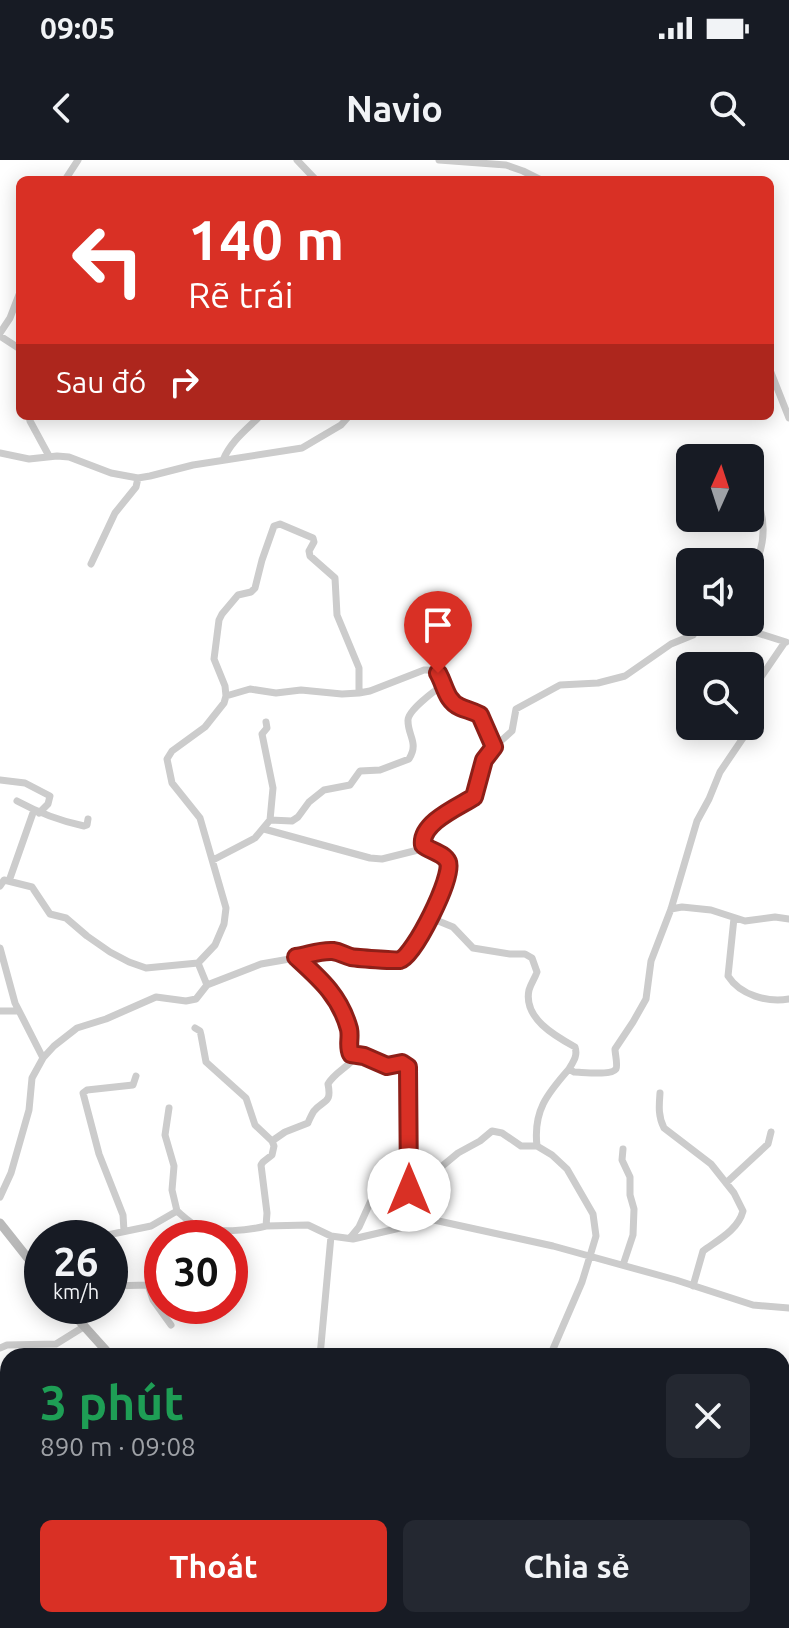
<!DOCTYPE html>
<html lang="vi">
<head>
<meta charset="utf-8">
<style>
  :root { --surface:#171b24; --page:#242831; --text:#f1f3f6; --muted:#9ea1a6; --accent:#d93025 }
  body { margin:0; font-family:Ubuntu,sans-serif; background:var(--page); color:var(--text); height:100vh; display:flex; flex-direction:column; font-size:30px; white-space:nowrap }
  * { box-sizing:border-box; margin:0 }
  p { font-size:26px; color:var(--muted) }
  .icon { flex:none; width:44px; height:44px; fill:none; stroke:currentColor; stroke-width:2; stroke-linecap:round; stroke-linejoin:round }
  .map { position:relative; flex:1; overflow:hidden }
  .details { position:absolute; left:0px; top:1188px; width:790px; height:280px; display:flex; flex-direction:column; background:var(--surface); border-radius:24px 24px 0 0; box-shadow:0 4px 20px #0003 }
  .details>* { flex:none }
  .guide { position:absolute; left:16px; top:16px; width:758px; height:244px; border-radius:12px; box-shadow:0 4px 20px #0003; background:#d93025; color:#fff; overflow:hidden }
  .needle { width:52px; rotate:3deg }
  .buttons { position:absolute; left:676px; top:284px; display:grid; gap:16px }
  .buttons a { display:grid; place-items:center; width:88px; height:88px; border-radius:12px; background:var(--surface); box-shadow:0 4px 20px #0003; font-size:40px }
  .speed { position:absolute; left:24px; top:1060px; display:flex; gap:16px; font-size:40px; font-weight:700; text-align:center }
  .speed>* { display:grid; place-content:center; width:104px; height:104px; border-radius:50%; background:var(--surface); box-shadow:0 4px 20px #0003; line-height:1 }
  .speed small { font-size:20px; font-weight:400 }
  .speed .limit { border:12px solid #d22; background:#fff; color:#111 }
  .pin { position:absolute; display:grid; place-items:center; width:68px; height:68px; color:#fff; margin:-82px -34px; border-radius:50% 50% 50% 0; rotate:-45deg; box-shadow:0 0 8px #0007 }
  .pin .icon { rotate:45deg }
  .me { position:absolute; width:88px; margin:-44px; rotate:0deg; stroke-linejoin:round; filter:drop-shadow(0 0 6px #0008) }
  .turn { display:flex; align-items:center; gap:28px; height:168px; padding:0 40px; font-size:36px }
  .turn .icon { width:104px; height:104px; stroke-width:2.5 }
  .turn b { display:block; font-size:56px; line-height:68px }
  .then { display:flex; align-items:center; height:76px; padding:0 40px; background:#0003; gap:16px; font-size:30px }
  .round { display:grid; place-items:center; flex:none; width:84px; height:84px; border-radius:12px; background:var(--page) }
  .overview { display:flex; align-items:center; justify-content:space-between; height:136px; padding:0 40px }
  h1 { font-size:48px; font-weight:700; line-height:60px; color:#1e9e55 }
  .button { display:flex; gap:16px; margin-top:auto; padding:16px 40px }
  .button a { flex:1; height:92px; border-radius:12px; background:var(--accent); color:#fff; font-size:32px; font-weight:700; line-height:92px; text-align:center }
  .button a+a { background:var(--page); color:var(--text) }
  .status { display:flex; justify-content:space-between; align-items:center; height:56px; padding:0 40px; background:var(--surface); direction:ltr }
  .status svg { height:22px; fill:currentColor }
  header { display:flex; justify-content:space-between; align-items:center; height:104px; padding:0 40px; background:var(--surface); font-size:36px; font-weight:700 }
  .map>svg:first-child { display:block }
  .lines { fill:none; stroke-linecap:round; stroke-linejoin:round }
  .street { stroke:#ccc; stroke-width:7 }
  .secondary { stroke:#b9b9b9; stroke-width:9 }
  .route-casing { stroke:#8d1f18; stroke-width:20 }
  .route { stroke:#d93025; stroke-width:14 }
</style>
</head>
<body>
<div class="status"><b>09:05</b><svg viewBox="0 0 49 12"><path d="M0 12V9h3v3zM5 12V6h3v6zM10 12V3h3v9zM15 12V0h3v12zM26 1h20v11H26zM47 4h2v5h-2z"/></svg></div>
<header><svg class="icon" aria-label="back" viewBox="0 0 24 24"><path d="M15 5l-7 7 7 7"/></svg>Navio<svg class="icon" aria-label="search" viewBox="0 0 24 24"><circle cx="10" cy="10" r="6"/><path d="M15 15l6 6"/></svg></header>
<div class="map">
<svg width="789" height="1468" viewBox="0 0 789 1468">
  <rect width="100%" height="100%" fill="#fff"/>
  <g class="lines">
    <path class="street" d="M297,0L316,20
      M439,0L506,5L523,11L541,20
      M65,20L78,0
      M0,173L10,158L20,132
      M0,176L20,189
      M770,210L789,258
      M29,256L30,261L49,296
      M0,293L29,299L57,296L69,297L111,313L138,318L150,316L193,305L302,288L341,265L349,256
      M223,300C231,281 246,270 260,256
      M91,404L115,353L136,327L138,318
      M750,415C762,394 767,372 760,348C757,340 751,333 750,325C750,318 755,313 759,308
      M723,462L786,482
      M226,536L250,529L276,533L301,530L342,534L359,533L370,531L424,510C448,509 440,528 451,541C458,549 471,550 480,555L494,587
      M750,547L759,520L785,482
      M266,562L267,568L262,574L273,628L270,660
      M0,620L25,623L50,636L48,644L39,653
      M17,641C39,653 60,661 84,666L87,665L88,659
      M264,669L370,698L382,699L426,688
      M213,700L255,678L270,660L292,661L298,657L309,642L324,630L350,625L360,611L380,610L409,599C419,583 408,576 408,561C407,551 435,530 444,525
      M9,721L34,650
      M0,726L4,720L32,727L50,754L66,758L87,776L110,792L129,802L146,808L198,803L215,785L224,764L226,748L200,658L172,623L167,599L172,591L205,567L224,543L226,536L225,526L214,499L219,460L222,454L238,435L251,432L255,428L262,400L274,366L280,364L313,378L314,382L309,391L310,396L335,418L337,455L359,508V533
      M671,749L682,747L711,750L745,761L775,757L789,759
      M431,758L453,767L473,788L510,794H525L532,798L537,812C535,818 531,823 529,830C523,858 555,876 575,887C578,896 573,902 569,909
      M734,758L728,816C740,835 768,843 789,839
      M0,788L15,843L43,898L32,918L29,950L11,1013L0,1037
      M296,797C320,820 340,836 349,869C351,878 347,886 351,894L364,896L387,906L402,903L408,907L409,1030
      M198,803L207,825
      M0,851H19
      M43,898L54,886L77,868L106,859L156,837L186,841L196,839L207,825L261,804L301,797L319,791H336L356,798L395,800L404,798L431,758L449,710C448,696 440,695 429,689C402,674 463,644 474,637L484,600L494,587L512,571L516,549L560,525L598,523L625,516L671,484L693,475L703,462
      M660,933C659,946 658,956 664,968L711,1004L734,1033L743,1051C738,1070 718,1080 703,1091L693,1126
      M169,948L165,975L174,1006L172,1030L177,1051
      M272,981L285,972L308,963C308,962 313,952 314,951C324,939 332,944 328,924C335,912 349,907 357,895
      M537,986C533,951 547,934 569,909L574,912C582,912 611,916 616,909C618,905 615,894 615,889L633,862L646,839L651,801L671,749L697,661L709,639L720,612L743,578L746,566
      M623,989L622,1000L630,1017V1035L634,1049L633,1075L623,1105
      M726,1023L768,984L771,972
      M419,1035L435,1012L458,993L480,981L492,971L502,973L521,986H537L552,995L567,1009L593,1054L596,1076L590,1096L582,1122L550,1196
      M266,1066L308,1065L331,1076L353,1079L434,1060L553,1086L676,1120L753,1145L789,1148
      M124,1071L123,1055L99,994L83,933L87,930L133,925L136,916
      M93,1078L151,1066L177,1051C184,1057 191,1064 199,1067C219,1073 246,1071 266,1066L267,1053L261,1005L263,1002L272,995L274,986L272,981L255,965L246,938L206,902L201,875L200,871L195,868
      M350,1078L359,1067L374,1034C380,1028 384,1029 393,1029C419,1030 423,1038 434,1060
      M148,1125L153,1140L171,1165
      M110,1126L148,1125L160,1116
      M76,1158L80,1146
      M0,1188L7,1185L56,1184L85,1166
      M320,1196L331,1076
      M782,1335L789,1332
      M782,1439L789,1442
      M396,1460L399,1468
      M538,1460L546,1468
      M201,1468L217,1460"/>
    <path class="secondary" d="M0,1063L42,1116
      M66,1146L111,1196
      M224,1460L226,1468"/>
  </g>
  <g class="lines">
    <g class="route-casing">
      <path id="route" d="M409,1030L408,907L402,903L387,906L364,896L351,894C347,886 351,878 349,869C340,836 320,819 296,797C309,795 320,790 333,791C340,792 344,795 351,797C355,798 397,801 400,800C414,796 454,716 448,702C444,693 430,691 423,685C420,663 458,647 474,637L484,600L494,587L480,555C473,551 467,550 460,547C446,541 445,525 438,513"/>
    </g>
    <use href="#route" class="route"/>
  </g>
</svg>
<div class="buttons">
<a><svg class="needle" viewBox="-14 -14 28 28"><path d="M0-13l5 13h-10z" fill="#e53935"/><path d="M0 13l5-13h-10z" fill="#9ea1a6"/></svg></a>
<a><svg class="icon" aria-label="sound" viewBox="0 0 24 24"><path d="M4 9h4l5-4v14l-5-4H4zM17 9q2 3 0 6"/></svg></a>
<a><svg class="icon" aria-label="search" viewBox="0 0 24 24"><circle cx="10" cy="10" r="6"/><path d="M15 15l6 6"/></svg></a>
</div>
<div class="speed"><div>26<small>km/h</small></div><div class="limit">30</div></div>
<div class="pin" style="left:438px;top:513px;background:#d93025"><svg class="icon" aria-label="arrive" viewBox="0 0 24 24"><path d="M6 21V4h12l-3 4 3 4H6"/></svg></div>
<svg class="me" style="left:409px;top:1030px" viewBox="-20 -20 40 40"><circle r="19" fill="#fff"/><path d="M0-13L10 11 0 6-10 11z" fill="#d93025"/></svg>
<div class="guide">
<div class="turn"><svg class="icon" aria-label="left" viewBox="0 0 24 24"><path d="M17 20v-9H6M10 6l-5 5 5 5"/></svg><div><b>140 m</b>Rẽ trái</div></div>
<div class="then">Sau đó<svg class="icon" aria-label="right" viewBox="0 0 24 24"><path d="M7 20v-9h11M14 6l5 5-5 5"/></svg></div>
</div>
<section class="details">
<div class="overview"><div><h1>3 phút</h1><p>890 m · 09:08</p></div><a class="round"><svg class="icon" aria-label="close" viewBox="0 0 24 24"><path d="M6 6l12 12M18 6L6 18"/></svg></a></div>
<div class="button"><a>Thoát</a><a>Chia sẻ</a></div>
</section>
</div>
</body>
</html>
